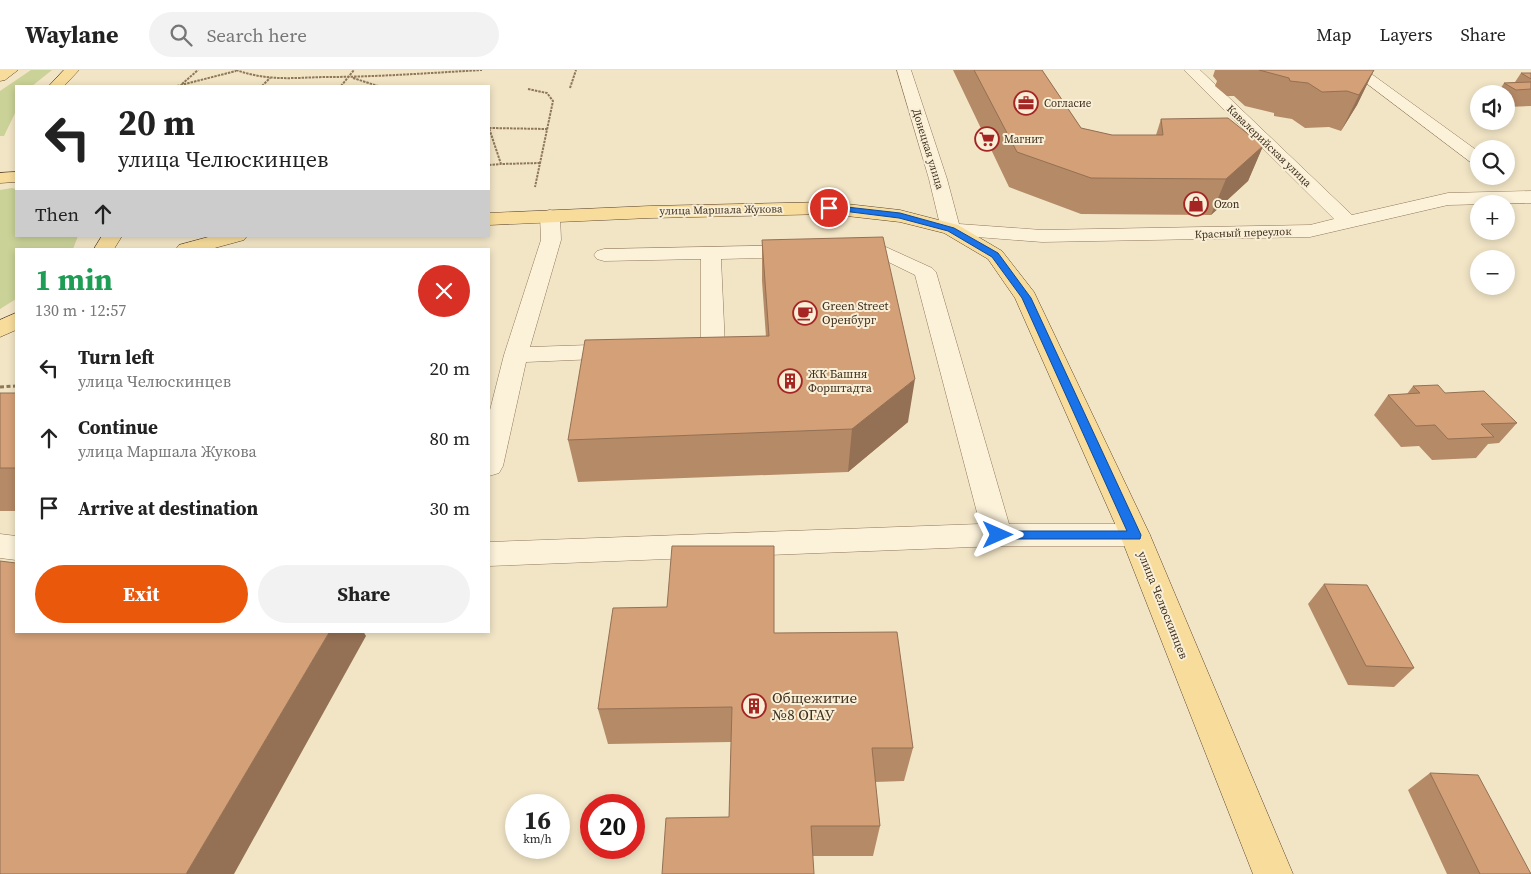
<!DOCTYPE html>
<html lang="en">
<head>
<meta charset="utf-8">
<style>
  :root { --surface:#fff; --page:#f2f2f2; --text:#222; --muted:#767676; --line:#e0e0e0; --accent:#ea580c }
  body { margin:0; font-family:"Source Serif 4",serif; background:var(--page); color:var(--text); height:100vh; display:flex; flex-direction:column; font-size:19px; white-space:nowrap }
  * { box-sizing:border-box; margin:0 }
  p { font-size:16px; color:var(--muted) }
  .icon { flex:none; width:28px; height:28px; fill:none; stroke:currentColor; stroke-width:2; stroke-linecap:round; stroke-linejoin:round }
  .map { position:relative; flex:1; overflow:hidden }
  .drawer { position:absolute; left:15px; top:178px; width:475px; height:385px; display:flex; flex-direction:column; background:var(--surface); border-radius:0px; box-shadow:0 2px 8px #0003 }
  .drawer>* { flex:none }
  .hud { position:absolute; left:15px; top:15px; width:475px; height:152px; border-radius:0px; box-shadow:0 2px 8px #0003; background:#fff; color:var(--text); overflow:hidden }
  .buttons { position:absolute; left:1470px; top:15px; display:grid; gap:10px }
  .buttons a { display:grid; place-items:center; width:45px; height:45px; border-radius:50%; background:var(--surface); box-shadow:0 2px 8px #0003; font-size:25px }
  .speed { position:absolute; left:505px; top:724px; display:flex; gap:10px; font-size:25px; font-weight:700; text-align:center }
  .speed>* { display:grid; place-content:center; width:65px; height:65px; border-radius:50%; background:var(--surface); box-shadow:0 2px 8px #0003; line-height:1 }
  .speed small { font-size:12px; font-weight:400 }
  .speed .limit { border:8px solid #d22; background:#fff; color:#111 }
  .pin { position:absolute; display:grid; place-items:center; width:42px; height:42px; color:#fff; margin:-21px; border:2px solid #fff; border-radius:50%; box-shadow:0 1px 5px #0007 }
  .me { position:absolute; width:55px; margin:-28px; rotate:90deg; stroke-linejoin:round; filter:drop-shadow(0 0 4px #0008) }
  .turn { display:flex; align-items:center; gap:18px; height:105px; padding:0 20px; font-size:22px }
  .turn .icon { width:65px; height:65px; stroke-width:2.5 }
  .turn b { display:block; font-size:35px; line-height:42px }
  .then { display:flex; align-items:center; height:48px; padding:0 20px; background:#0003; gap:10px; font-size:19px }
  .round { display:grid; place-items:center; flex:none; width:52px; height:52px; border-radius:26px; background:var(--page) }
  .overview { display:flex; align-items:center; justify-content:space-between; height:85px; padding:0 20px }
  h1 { font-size:30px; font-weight:700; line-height:38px; color:#1e9e55 }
  .button { display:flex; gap:10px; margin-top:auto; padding:10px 20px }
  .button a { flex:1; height:58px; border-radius:30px; background:var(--accent); color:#fff; font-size:20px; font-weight:700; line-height:58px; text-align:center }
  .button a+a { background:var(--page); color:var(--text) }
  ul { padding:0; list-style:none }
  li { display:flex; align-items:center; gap:15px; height:70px; padding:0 20px }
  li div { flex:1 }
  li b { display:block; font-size:19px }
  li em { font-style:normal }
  header { display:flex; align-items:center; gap:30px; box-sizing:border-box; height:70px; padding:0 25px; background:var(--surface); border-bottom:1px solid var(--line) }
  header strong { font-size:24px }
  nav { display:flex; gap:28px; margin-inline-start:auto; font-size:18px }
  .search { width:350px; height:45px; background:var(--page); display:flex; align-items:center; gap:12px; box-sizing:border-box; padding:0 18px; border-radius:28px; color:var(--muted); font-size:19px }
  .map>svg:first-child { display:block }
  .green { fill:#cad298 }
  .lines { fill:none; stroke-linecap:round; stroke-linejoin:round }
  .minor-casing { stroke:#8f7759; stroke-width:1 }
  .major-casing { stroke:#5d442e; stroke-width:1 }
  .path-far1 { stroke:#8f7759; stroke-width:2; stroke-dasharray:2.5 1; stroke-linecap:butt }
  .path { stroke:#8f7759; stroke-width:3; stroke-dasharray:4 2.5; stroke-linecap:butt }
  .minor { fill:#fcf2da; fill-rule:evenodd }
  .major { fill:#f7dc9b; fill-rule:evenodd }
  .wall { fill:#b58a67 }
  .shaded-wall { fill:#947054 }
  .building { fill:#d3a078; stroke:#947054 }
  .route { fill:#1a73e8; stroke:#114b97 }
  .labels { text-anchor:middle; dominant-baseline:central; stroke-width:4; stroke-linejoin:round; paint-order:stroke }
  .far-poi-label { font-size:11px; fill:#3e2e1e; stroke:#f9efd6; text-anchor:start }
  .far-street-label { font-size:11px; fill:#3e2e1e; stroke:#f9efd6 }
  .poi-label { font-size:12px; fill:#3e2e1e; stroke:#f9efd6; text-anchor:start }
  .street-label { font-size:12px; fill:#3e2e1e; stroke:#f9efd6 }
  .near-poi-label { font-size:15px; fill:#3e2e1e; stroke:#f9efd6; text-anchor:start }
</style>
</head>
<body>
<header>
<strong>Waylane</strong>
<div class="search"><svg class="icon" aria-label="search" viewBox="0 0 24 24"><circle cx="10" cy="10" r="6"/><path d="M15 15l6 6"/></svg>Search here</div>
<nav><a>Map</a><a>Layers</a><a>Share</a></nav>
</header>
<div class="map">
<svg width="1531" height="804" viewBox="0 0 1531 804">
  <rect width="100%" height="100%" fill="#f2e5c6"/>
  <path class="green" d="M31,0H52L32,16H16V41L4,66H0V21Z
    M12,118L16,119V166H78L73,179H16V229L0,239V120Z"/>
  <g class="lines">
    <g class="minor-casing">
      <path id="minor" d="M897,0H911L947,109L959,154L1042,160L1310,155L1334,149L1184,0H1200L1352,145L1448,123L1531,121V133L1448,135L1310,167L1042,172L951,165L944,163L941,159L929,109Z
        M1349,0H1366L1479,82V95L1473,94Z
        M550,140L557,142L560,146L561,170L530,277L620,274L628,276L632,281L628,286L620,288L526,292L503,396L499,403L489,406V344L504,285L541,170L540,146L543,142Z
        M877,173L932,198L936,202L1009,454H1135L1145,457L1150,465L1145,473L1135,476H998L489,496V472L980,454L915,205L874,185L850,186L843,184L840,180L843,176Z
        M800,175L807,177L810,181L807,185L800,187L721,189L725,277L721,282C707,286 691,288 677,284L673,279L677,274L701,271V189L604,191L597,189L594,185L597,181L604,179Z
        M0,464L16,466V490L0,488Z"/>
    </g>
    <g class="major-casing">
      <path id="major" d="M0,0H18L5,10L0,11Z
        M64,0H79L64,16H49Z
        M16,102V112L0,113V103Z
        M829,132L900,140L958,155L1002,181L1034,222L1150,465L1293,804H1253L1120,465L1015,228L988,189L944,163L900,152L829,144L650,148L489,155V143L650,136Z
        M102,166H122L114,179H94Z
        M212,166H247L244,170L211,179H176L179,175Z
        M16,243V260L0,267V250Z"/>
    </g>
    <path class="path-far1" d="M236,0C268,11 291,8 324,7C377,7 429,3 482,0
      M353,8L378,16
      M182,14L198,0
      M177,16L236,1
      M262,16L270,8
      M341,16L354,0
      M570,18L576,0
      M528,19L547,23L553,31L535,117
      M540,93L501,94L489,58L547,59
      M489,95L501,94"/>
    <path class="path" d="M0,317L16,316"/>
    <use href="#minor" class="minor"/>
    <use href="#major" class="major"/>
  </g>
  <path class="wall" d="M953,0H1042L1081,58L1112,65H1156L1161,49L1263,76L1248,111L1211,145L1081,144L1009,117Z
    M1215,0H1374L1357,35L1341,61L1329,57L1305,58L1292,49L1274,46V43L1245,36L1234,26H1227L1215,16L1217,11L1213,6Z
    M1521,3H1531V36L1506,37V24H1497L1504,13L1515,12Z
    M762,170L908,352L848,402L578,412L568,370L766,267L762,211Z
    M1413,316L1445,323L1517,353L1499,373L1488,374L1476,388L1432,390L1419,376L1401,377L1374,345L1388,325L1407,324Z
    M0,323H16V441H0Z
    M1324,514L1414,598L1394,617L1348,615L1308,534Z
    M774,563L913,678L904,711L875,712L880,756L873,786H813L729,747L731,672L608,674L598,639Z
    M1430,703L1531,804H1447L1408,720Z"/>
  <path class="shaded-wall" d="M1374,0L1357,35L1341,61L1359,25Z
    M1263,76L1248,111L1211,145L1226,109Z
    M915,309L908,352L848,402L852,359Z
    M330,561H363L366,566L234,804H186Z"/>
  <path class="building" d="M974,0H1042L1081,58L1112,65H1163L1161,49L1228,48L1263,76L1226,109L1091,108L1017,82Z
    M1259,0H1374L1359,25L1347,21L1322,22L1308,13L1290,11L1289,8Z
    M1521,3H1531V9Z
    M1531,12V19L1516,20L1504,13Z
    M883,167L915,309L852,359L568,370L585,270L769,266L762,170Z
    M1438,315L1445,323L1484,321L1517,353L1481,354L1494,367L1448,369L1435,355L1416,356L1388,325L1420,323L1413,316Z
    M0,323H16V398H0Z
    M672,476H774V563L897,562L913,678H872L880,756H811L814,804H662L666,748L729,747L732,637L598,639L613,538L667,537Z
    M0,491L16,493V561H330L186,804H0Z
    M1324,514L1367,515L1414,598L1366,596Z
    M1430,703L1478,705L1531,804H1480Z"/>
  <path class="route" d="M829,135L900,143L954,158L998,183L1031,228L1141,465L1140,469H994L992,465L994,462L998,461H1127L1022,228L992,187L948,161L899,148L827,139L825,138Z"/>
  <defs>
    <g id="office-ring" transform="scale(1.25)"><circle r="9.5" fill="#f9efd6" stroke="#a42524" stroke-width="1.5"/><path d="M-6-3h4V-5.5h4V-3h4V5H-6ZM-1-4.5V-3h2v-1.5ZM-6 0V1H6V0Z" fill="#a42524"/></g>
    <g id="supermarket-ring" transform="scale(1.25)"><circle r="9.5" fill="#f9efd6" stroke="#a42524" stroke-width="1.5"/><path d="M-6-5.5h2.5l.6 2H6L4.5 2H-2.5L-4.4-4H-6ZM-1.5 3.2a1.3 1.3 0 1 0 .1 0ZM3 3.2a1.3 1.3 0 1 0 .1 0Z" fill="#a42524"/></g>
    <g id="shop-ring" transform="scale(1.25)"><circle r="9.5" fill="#f9efd6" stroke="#a42524" stroke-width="1.5"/><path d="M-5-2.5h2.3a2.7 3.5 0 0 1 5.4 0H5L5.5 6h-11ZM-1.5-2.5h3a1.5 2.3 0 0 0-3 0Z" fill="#a42524"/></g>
    <g id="cafe-ring" transform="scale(1.25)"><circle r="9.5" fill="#f9efd6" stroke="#a42524" stroke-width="1.5"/><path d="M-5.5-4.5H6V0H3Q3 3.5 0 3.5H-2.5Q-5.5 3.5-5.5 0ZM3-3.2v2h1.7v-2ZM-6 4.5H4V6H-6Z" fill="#a42524"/></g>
    <g id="building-ring" transform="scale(1.25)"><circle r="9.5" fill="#f9efd6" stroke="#a42524" stroke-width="1.5"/><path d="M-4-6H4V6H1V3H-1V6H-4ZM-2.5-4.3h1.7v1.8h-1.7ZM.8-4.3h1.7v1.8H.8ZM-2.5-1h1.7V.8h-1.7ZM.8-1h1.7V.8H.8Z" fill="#a42524"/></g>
  </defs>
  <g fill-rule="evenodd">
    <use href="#office-ring" x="1026" y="33"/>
    <use href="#supermarket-ring" x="987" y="69"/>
    <use href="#shop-ring" x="1196" y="134"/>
    <use href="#cafe-ring" x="805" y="243"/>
    <use href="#building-ring" x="790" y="311"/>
    <use href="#building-ring" x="754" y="636"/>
  </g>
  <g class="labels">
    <g class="far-poi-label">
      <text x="1044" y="33">Согласие</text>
      <text x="1004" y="69">Магнит</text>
      <text x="1214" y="134">Ozon</text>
    </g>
    <g class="far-street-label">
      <text transform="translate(1269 76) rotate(44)">Кавалерийская улица</text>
      <text transform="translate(928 79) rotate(73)">Донецкая улица</text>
      <text transform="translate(721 140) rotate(-1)">улица Маршала Жукова</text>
      <text transform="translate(1243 163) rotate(-2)">Красный переулок</text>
    </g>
    <g class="poi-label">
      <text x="822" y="236">Green Street<tspan x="822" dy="14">Оренбург</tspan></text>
      <text x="808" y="304">ЖК Башня<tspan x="808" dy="14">Форштадта</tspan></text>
    </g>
    <g class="street-label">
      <text transform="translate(1163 535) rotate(68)">улица Челюскинцев</text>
    </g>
    <g class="near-poi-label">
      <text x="772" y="627">Общежитие<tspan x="772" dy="17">№8 ОГАУ</tspan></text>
    </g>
  </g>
</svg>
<div class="buttons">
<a><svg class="icon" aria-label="sound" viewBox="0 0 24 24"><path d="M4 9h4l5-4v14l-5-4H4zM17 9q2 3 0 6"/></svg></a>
<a><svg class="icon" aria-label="search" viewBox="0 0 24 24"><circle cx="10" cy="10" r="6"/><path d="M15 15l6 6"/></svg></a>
<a>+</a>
<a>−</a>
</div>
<div class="speed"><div>16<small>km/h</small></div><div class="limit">20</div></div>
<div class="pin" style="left:829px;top:138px;background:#d93025"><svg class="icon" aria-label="arrive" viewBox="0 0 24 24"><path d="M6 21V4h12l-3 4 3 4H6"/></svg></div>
<svg class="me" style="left:998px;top:465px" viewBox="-20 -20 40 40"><path d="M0-17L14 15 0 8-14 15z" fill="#1a73e8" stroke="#fff" stroke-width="4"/></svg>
<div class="hud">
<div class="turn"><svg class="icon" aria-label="left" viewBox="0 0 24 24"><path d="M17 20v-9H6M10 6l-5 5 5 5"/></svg><div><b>20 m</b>улица Челюскинцев</div></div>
<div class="then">Then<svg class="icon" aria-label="ahead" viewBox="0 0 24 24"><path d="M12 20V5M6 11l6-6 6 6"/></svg></div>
</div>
<section class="drawer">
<div class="overview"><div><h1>1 min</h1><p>130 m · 12:57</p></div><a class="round" style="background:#d93025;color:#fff"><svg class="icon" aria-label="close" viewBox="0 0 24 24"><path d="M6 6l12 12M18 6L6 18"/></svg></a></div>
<ul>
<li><svg class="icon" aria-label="left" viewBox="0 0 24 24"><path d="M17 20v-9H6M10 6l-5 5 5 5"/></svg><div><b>Turn left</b><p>улица Челюскинцев</p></div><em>20 m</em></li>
<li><svg class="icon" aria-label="ahead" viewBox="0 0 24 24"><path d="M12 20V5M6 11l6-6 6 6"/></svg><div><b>Continue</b><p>улица Маршала Жукова</p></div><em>80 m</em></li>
<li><svg class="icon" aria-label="arrive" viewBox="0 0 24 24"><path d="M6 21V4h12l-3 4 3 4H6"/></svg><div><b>Arrive at destination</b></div><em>30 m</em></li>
</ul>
<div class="button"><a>Exit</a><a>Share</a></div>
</section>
</div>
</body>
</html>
